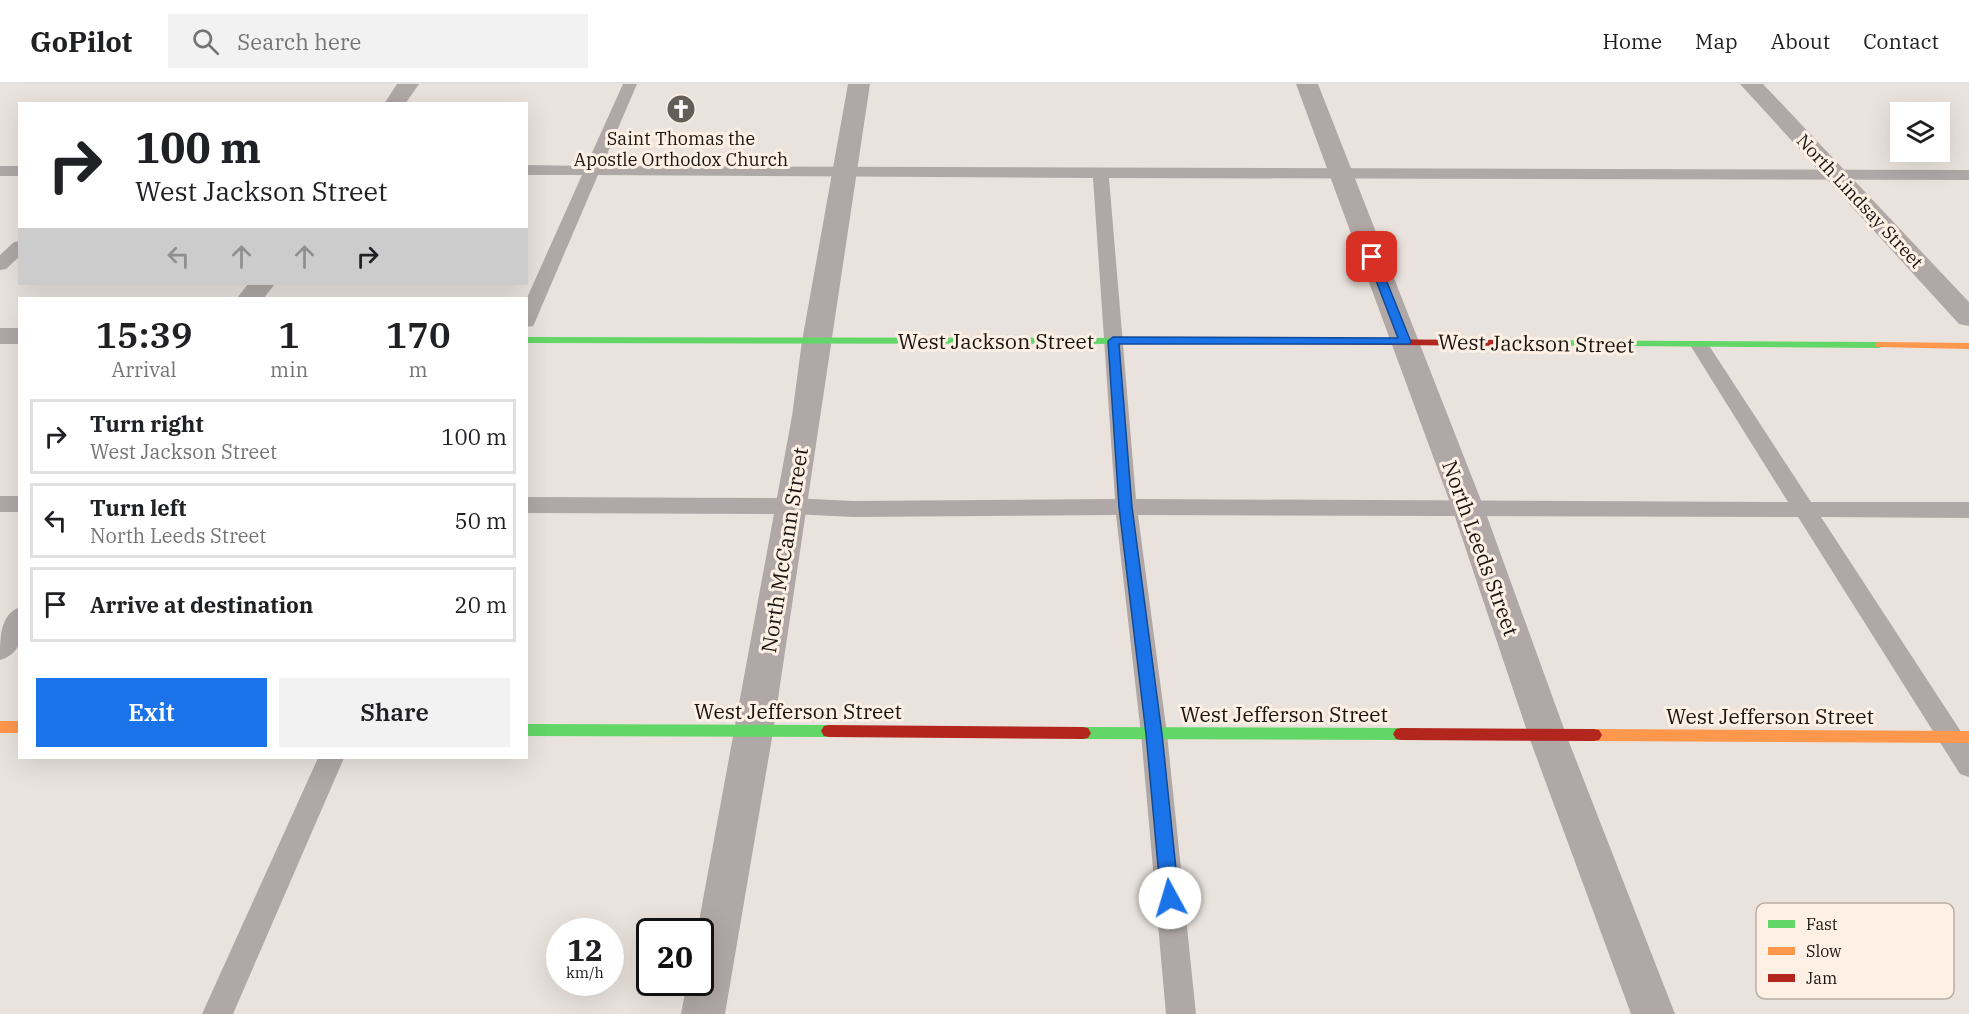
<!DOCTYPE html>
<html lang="en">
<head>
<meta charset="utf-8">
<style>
  :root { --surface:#fff; --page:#f2f2f2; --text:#202124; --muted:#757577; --line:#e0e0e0; --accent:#1a73e8 }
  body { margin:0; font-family:"IBM Plex Serif",serif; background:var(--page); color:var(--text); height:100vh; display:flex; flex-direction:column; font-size:22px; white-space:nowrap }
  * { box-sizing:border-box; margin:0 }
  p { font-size:20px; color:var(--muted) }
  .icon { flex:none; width:33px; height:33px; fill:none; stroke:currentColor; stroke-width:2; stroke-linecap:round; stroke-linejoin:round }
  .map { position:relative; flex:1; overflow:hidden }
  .details { position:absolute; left:18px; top:213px; width:510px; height:462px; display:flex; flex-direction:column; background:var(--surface); border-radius:0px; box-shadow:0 6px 24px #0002 }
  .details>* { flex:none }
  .guide { position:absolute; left:18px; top:18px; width:510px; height:183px; border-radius:0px; box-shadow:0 6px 24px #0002; background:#fff; color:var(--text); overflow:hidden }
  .buttons { position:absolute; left:1890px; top:18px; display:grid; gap:12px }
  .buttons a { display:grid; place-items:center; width:60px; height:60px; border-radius:0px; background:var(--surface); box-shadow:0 6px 24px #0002; font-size:30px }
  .speed { position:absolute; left:546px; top:834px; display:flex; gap:12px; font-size:30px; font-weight:700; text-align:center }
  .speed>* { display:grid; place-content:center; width:78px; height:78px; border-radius:50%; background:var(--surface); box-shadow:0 6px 24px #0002; line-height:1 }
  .speed small { font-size:15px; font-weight:400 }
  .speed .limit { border:3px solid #111; border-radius:9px; background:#fff; color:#111 }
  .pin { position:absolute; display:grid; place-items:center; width:51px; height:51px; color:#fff; margin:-26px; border-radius:12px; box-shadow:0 3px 9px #0006 }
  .me { position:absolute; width:66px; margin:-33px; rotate:354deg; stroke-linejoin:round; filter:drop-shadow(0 0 4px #0008) }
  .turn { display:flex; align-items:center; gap:21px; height:126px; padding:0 18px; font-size:27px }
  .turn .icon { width:78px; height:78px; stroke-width:2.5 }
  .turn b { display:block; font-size:42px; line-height:51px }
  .lanes { display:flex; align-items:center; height:57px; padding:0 18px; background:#0003; justify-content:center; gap:30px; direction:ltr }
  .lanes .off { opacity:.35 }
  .eta { display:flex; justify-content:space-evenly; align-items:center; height:102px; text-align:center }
  .eta b { font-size:36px; font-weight:600; line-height:42px }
  .cta { display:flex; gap:12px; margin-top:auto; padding:12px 18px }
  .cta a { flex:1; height:69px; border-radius:0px; background:var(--accent); color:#fff; font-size:24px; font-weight:600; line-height:69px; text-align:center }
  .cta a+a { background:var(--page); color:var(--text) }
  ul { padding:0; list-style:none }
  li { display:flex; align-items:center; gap:18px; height:75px; margin:0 12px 9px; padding:0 6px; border:3px solid var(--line); border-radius:0px }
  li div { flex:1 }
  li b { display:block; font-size:22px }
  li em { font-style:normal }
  header { display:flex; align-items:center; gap:36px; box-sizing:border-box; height:84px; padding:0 30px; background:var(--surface); border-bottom:2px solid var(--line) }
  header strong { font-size:28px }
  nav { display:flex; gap:33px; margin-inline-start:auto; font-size:21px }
  .search { width:420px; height:54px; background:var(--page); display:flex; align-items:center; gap:15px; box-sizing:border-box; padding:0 21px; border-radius:0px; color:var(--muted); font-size:22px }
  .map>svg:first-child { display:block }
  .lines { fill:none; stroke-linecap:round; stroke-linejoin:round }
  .lane { fill:#b0a8a7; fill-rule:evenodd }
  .street { fill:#b0a8a7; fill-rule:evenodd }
  .fast { fill:#63d668; fill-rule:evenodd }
  .slow { fill:#ff974d; fill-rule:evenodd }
  .jam { fill:#b3261e; fill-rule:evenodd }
  .route { fill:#1a73e8; stroke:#114b97; stroke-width:1.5 }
  .labels { text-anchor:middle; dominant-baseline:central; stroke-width:6; stroke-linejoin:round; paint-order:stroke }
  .far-poi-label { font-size:18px; fill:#1a1611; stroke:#fef0e4 }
  .far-street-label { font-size:18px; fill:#1a1611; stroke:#fef0e4 }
  .street-label { font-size:21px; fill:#1a1611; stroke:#fef0e4 }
  .key { fill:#fef0e4; stroke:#baafa5; stroke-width:1.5 }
  .key-label { font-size:16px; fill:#1a1611 }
</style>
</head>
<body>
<header>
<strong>GoPilot</strong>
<div class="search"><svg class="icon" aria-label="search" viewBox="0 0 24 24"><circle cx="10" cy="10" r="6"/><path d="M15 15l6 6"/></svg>Search here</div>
<nav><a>Home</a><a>Map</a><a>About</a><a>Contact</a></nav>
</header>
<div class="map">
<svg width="1969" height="930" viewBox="0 0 1969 930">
  <rect width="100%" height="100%" fill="#eae3dd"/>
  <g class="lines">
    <path class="lane" d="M623,0H637L602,82L1969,86V96L1109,94L1136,415L1788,418L1690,261L1692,257H1706L1811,418H1969V434L1821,433L1969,660V693L1960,690L1798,433L1138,431L1167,650L1196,930H1166L1141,650L1116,431L853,433L792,430L526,429V413L792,414L853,417L1115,415L1093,94L598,91L535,238L533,242L526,243V216L582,91H526V81L586,82Z
      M0,82H20V92H0Z
      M20,157V172L6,185L0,186V171L14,158Z
      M0,412H20V428H0Z
      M318,674H344L233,930H202Z"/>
    <path class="street" d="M397,0H419L405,20H384Z
      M848,0H870L773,648L725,930H681L687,898H700V848H697L792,332L802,257Z
      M1296,0H1318L1484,424L1567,653L1675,930H1631L1529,653L1452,424Z
      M1740,0H1763L1969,218V242L1959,240Z
      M248,200H275L264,214H237Z
      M0,244H20V260H0Z
      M20,523C20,547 27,567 0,576C0,552 0,531 20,523Z"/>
    <path class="fast" d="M526,253L1140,254L1146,257L1140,260L526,259Z
      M1510,256L1879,258L1885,261L1879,264L1506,261V257Z
      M526,640L829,641L834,642L837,647L834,652L829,653L526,652Z
      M1083,643L1401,644L1406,645L1409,650L1406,655L1401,656L1083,655L1078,654L1075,649L1078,644Z"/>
    <path class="slow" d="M1879,258L1969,259V265L1875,263V259Z
      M0,637H20V649H0Z
      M1594,645L1969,647V659L1594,657L1589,656L1586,651L1589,646Z"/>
    <path class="jam" d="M1140,254L1510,256L1516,259L1510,262L1136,259L1134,257Z
      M829,641L1083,643L1088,644L1091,649L1088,654L1083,655L829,653L824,652L821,647L824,642Z
      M1401,644L1594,645L1599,646L1602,651L1599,656L1594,657L1401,656L1396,655L1393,650L1396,645Z"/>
  </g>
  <path class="route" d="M1372,170L1377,173L1411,258L1409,260H1119L1132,423L1162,650L1179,814L1176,819L1170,822L1164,819L1161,814L1146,650L1119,423L1108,257L1113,253L1398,254L1367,173Z"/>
  <defs>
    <g id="church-disc" transform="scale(1.5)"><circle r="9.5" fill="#635e58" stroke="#fef0e4"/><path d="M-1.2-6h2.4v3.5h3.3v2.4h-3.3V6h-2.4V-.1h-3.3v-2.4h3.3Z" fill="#fff"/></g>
  </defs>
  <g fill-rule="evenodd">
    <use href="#church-disc" x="681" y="25"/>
  </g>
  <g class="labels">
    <g class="far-poi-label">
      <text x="681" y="54">Saint Thomas the<tspan x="681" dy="21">Apostle Orthodox Church</tspan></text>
    </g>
    <g class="far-street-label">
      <text transform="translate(1860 117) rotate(47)">North Lindsay Street</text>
    </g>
    <g class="street-label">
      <text x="996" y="257">West Jackson Street</text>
      <text transform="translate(1536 259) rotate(1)">West Jackson Street</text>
      <text transform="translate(1481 464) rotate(70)">North Leeds Street</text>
      <text transform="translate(784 466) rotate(-81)">North McCann Street</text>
      <text x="798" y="627">West Jefferson Street</text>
      <text x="1284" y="630">West Jefferson Street</text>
      <text x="1770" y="632">West Jefferson Street</text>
    </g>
  </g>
  <rect x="1756" y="819" width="198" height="96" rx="9" class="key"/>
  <rect x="1768" y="836" width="27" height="8" fill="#63d668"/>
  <rect x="1768" y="863" width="27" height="8" fill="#ff974d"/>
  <rect x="1768" y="890" width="27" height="8" fill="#b3261e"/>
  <g class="key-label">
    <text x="1806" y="846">Fast</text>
    <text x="1806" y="873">Slow</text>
    <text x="1806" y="900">Jam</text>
  </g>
</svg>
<div class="buttons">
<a><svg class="icon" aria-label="layers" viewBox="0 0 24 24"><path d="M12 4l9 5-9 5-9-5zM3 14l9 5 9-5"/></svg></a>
</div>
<div class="speed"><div>12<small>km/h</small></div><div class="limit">20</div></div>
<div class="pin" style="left:1372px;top:173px;background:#d93025"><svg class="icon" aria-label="arrive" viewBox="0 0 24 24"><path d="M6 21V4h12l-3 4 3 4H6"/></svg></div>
<svg class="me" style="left:1170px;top:814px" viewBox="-20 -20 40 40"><circle r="19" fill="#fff"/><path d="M0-13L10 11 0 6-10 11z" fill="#1a73e8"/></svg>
<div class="guide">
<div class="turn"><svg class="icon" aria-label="right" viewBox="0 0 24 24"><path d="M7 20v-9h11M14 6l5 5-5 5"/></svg><div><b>100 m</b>West Jackson Street</div></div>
<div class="lanes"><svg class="icon off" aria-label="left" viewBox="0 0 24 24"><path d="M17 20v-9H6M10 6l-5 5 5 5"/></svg><svg class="icon off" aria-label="ahead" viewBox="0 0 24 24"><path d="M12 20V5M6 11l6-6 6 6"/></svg><svg class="icon off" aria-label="ahead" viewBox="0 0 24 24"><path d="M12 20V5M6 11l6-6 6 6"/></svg><svg class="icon" aria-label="right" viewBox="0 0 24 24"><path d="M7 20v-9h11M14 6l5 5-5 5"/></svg></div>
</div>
<section class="details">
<div class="eta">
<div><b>15:39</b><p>Arrival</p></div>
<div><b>1</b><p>min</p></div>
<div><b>170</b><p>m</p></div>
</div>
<ul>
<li><svg class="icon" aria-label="right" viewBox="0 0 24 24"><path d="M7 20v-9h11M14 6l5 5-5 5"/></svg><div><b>Turn right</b><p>West Jackson Street</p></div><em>100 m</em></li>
<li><svg class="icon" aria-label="left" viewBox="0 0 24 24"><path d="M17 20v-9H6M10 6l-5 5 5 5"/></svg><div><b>Turn left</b><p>North Leeds Street</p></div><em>50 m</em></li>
<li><svg class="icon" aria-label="arrive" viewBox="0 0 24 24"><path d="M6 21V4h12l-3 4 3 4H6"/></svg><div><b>Arrive at destination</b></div><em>20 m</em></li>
</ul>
<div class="cta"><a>Exit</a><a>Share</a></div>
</section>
</div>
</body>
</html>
